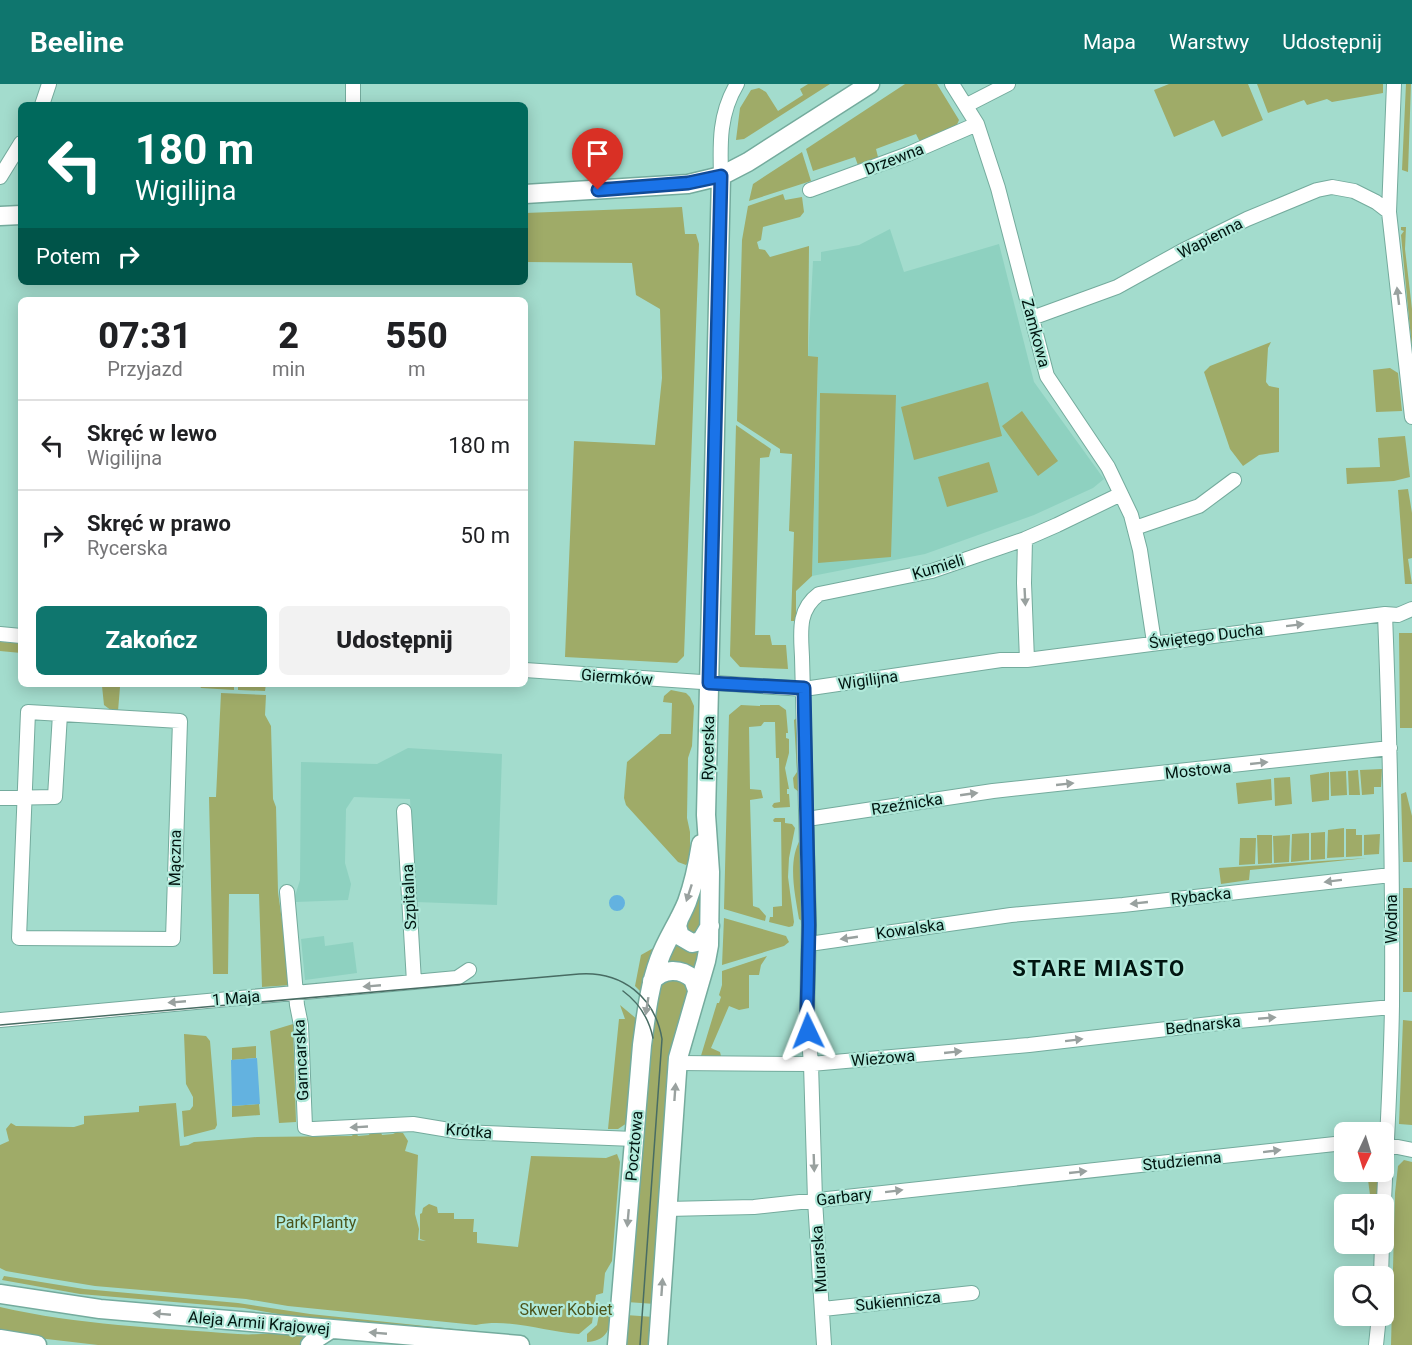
<!DOCTYPE html>
<html lang="pl">
<head>
<meta charset="utf-8">
<style>
  :root { --surface:#fff; --page:#f2f2f2; --text:#202124; --muted:#757577; --line:#e0e0e0; --accent:#0f766e }
  body { margin:0; font-family:Roboto,sans-serif; background:var(--page); color:var(--text); height:100vh; display:flex; flex-direction:column; font-size:22px; white-space:nowrap }
  * { box-sizing:border-box; margin:0 }
  p { font-size:20px; color:var(--muted) }
  .icon { flex:none; width:33px; height:33px; fill:none; stroke:currentColor; stroke-width:2; stroke-linecap:round; stroke-linejoin:round }
  .map { position:relative; flex:1; overflow:hidden }
  .side { position:absolute; left:18px; top:213px; width:510px; height:390px; display:flex; flex-direction:column; background:var(--surface); border-radius:9px; box-shadow:0 3px 15px #0003 }
  .side>* { flex:none }
  .guide { position:absolute; left:18px; top:18px; width:510px; height:183px; border-radius:9px; box-shadow:0 3px 15px #0003; background:#00695c; color:#fff; overflow:hidden }
  .needle { width:39px; rotate:184deg }
  .controls { position:absolute; left:1334px; top:1038px; display:grid; gap:12px }
  .controls a { display:grid; place-items:center; width:60px; height:60px; border-radius:9px; background:var(--surface); box-shadow:0 3px 15px #0003; font-size:30px }
  .pin { position:absolute; display:grid; place-items:center; width:51px; height:51px; color:#fff; margin:-62px -26px; border-radius:50% 50% 50% 0; rotate:-45deg; box-shadow:0 0 6px #0007 }
  .pin .icon { rotate:45deg }
  .me { position:absolute; width:66px; margin:-33px; rotate:358deg; stroke-linejoin:round; filter:drop-shadow(0 0 4px #0008) }
  .turn { display:flex; align-items:center; gap:21px; height:126px; padding:0 18px; font-size:27px }
  .turn .icon { width:78px; height:78px; stroke-width:2.5 }
  .turn b { display:block; font-size:42px; line-height:51px }
  .then { display:flex; align-items:center; height:57px; padding:0 18px; background:#0003; gap:12px; font-size:22px }
  .eta { display:flex; justify-content:space-evenly; align-items:center; height:102px; text-align:center }
  .eta b { font-size:36px; font-weight:800; line-height:42px }
  .primary-button { display:flex; gap:12px; margin-top:auto; padding:12px 18px }
  .primary-button a { flex:1; height:69px; border-radius:9px; background:var(--accent); color:#fff; font-size:24px; font-weight:800; line-height:69px; text-align:center }
  .primary-button a+a { background:var(--page); color:var(--text) }
  ul { padding:0; list-style:none }
  li { display:flex; align-items:center; gap:18px; height:90px; padding:0 18px; border-top:2px solid var(--line) }
  li div { flex:1 }
  li b { display:block; font-size:22px }
  li em { font-style:normal }
  header { display:flex; align-items:center; gap:36px; box-sizing:border-box; height:84px; padding:0 30px; background:var(--accent); color:#fff }
  header strong { font-size:28px }
  nav { display:flex; gap:33px; margin-inline-start:auto; font-size:21px }
  .map>svg:first-child { display:block }
  .built { fill:#8ed1c0 }
  .green { fill:#9fab68 }
  .water { fill:#63b2e0 }
  .lines { fill:none; stroke-linecap:round; stroke-linejoin:round }
  .street-casing { stroke:#74ab9d; stroke-width:16 }
  .secondary-casing { stroke:#74ab9d; stroke-width:21 }
  .street { stroke:#fff; stroke-width:14 }
  .secondary { stroke:#fff; stroke-width:18 }
  .tram { stroke:#486c63; stroke-width:1.5 }
  .oneway { fill:#99a19f }
  .route-casing { stroke:#114b97; stroke-width:15 }
  .route { stroke:#1a73e8; stroke-width:10 }
  .labels { text-anchor:middle; dominant-baseline:central; stroke-width:4.5; stroke-linejoin:round; paint-order:stroke }
  .street-label { font-size:16px; fill:#011510; stroke:#b0e9da }
  .park-label { font-size:16px; fill:#4c541b; stroke:#b0e9da }
  .district-label { font-size:22px; font-weight:bold; letter-spacing:1.5px; fill:#011510; stroke:#b0e9da }
</style>
</head>
<body>
<header>
<strong>Beeline</strong>
<nav><a>Mapa</a><a>Warstwy</a><a>Udostępnij</a></nav>
</header>
<div class="map">
<svg width="1412" height="1261" viewBox="0 0 1412 1261">
  <rect width="100%" height="100%" fill="#a3dccd"/>
  <path class="built" d="M890,145L904,188L999,160L1034,298L1104,395L1093,404L1034,431L925,470L812,492L818,274L808,273L813,177H821V168L859,161Z
    M408,664L502,670L497,821L416,818L410,715L354,713L346,725L345,779L351,800L348,816L296,818L295,812L300,796L301,678L377,680Z
    M324,852L325,862L353,858L357,889L305,896L301,855Z"/>
  <path class="green" d="M808,0H830L744,55L736,56L740,24L751,6L759,4L766,8L778,27L803,11L800,5Z
    M905,0H937L959,36L955,45L921,60L916,50L876,65L879,77L859,84L855,73L813,87L806,65Z
    M1169,0H1248L1263,36L1222,53L1214,36L1174,53L1154,6Z
    M1257,0H1383V9L1332,18L1327,15L1307,21L1304,16L1268,29Z
    M1406,0H1411L1408,88L1402,86Z
    M802,68L811,97L749,117L753,100Z
    M783,110L785,116L802,113L804,128L800,133L763,143L761,156L757,158L759,165L765,166L770,173L809,162L808,272L818,273L812,492L796,507V537H791L794,448L789,447L792,370L780,369V365L737,337L742,156L748,122Z
    M682,123L685,150H696L699,160L684,572L677,579L565,573L574,357L655,361L662,294L660,225L636,211L632,179L525,178V129Z
    M1401,143H1406L1405,165L1412,225V265L1401,151L1404,147L1401,146Z
    M1271,258L1268,264L1266,298L1269,302L1279,304V368L1259,371L1243,382L1230,365L1204,288L1210,282Z
    M1390,284L1398,289L1402,327L1376,328L1373,286Z
    M988,298L1002,352L914,376L901,323Z
    M820,309L896,311L891,473L818,479Z
    M1022,327L1058,377L1038,392L1002,342Z
    M736,341L771,365L769,373L760,374L755,551H770L772,561H786L788,585L740,583L730,572Z
    M1405,352L1410,393L1394,397L1347,400L1346,384L1380,383L1378,354Z
    M989,378L998,408L947,423L938,393Z
    M1408,405L1412,429V474L1408,475L1412,500H1405L1398,406Z
    M1412,549V644H1400L1399,549Z
    M0,558L21,559V569L0,567Z
    M199,600H234V606L201,604Z
    M238,600H266L265,607L238,606Z
    M102,602L120,603L118,627H112L104,621Z
    M671,606L686,609L690,613L694,622L692,662L688,674L687,734L690,748V776L686,781L678,778L626,721L624,714L627,678L660,650H671L672,619L663,618L664,612Z
    M221,609L266,611L265,631L271,642L273,715L276,723L278,808L291,901L262,903L259,810H229L228,890H213L209,713H216Z
    M741,621L760,622V621H779L786,626L788,649H786V654L789,655V669L785,684L789,705H787V710H789L790,723L774,724L772,722L774,719L780,718L779,674H776L775,638H764L761,642L749,643L750,705L761,706L763,714L750,716L753,822L759,824L766,832L765,837L724,825L729,631Z
    M798,633L800,709L794,704L793,694L797,688L794,636Z
    M1382,685L1381,703H1374V710L1362,711L1360,686Z
    M1358,686L1360,711H1349L1348,687Z
    M1346,687L1347,711L1331,712L1330,688Z
    M1329,688V716L1312,718L1310,691Z
    M1290,693L1292,720L1275,722L1274,694Z
    M1271,695L1272,716L1238,720L1236,699Z
    M1406,708L1412,732V778H1403L1401,710Z
    M775,734H785V739L792,740L795,744L789,774L788,793L794,838L793,842L789,843L769,838L770,833H773V823L782,822L781,738H774L773,736Z
    M1344,744V773L1327,774L1328,746Z
    M1346,745H1356V751H1362V772L1346,773Z
    M1325,748V775L1311,776V749Z
    M1309,749V776L1291,778L1292,750Z
    M1380,750L1379,770L1364,771V751Z
    M1257,751H1272V779L1258,780Z
    M1290,751L1289,778L1274,779L1273,752Z
    M801,754L802,837L799,835C795,810 787,777 801,754Z
    M1240,754H1256L1255,780L1239,781Z
    M1367,774L1250,786L1249,796L1221,800L1219,784Z
    M702,791L703,833L697,854L685,844Z
    M1403,804H1412V908H1403Z
    M724,834L786,852L789,858L784,862L722,881Z
    M675,857L701,862L695,888L666,881Z
    M657,862L642,909L635,902L641,871Z
    M767,872L761,881L759,891H749V924L739,926L729,922L711,964L720,968L721,972L700,975L717,919H719L721,913L719,911L722,901V887Z
    M666,893L690,900L655,1220L627,1218L650,947L657,905Z
    M620,921L638,936L627,1039L618,1045H608L619,935H625Z
    M1403,936L1412,937V1041L1399,1040Z
    M293,940L296,1038L279,1039L270,947Z
    M184,950L206,952L210,957L217,1041L215,1045L184,1053L182,1027L190,1026L193,1022V1013L186,1000Z
    M256,962V974L232,976V964Z
    M176,1019L180,1062L188,1061L194,1058L257,1053L352,1052L355,1047L358,1052L369,1051L370,1046H380L382,1051L393,1050L397,1048L403,1049L408,1057L405,1067L418,1071L415,1130L419,1145L418,1156L426,1157L420,1155V1130L422,1129L423,1124L429,1120L437,1123L438,1129H454V1135H474L473,1148H477V1159L518,1163L531,1072L606,1074L617,1070L620,1078L612,1177L605,1189L603,1209L596,1211L592,1239L579,1250C545,1248 511,1234 476,1241L288,1222L246,1215L95,1202L40,1193L6,1187L0,1184V1061L9,1057L6,1045L11,1039L16,1042L74,1043L84,1040V1032L139,1028V1022Z
    M259,1020L260,1031L232,1033V1022Z
    M1404,1076L1412,1078V1261H1391L1395,1109L1398,1082Z
    M1367,1088H1380L1378,1116H1368L1370,1111Z
    M4,1192L84,1205L238,1219L310,1230L473,1247L461,1248L300,1234L244,1224L80,1210L2,1196Z
    M0,1223C78,1241 158,1244 238,1250C260,1252 286,1246 307,1252L300,1261H98L38,1254L0,1247Z
    M600,1225L612,1230C610,1247 605,1257 587,1258V1250L597,1241Z
    M626,1231L654,1233L652,1261H623Z"/>
  <path class="water" d="M609 819a8 8 0 1 1 16 0a8 8 0 1 1-16 0Z
    M257,974L260,1020L232,1022L231,976Z"/>
  <g class="lines">
    <g class="street-casing">
      <path id="street" d="M353,0V21
        M952,0L977,40L998,104L1047,292L1108,383L1131,431L1140,466L1154,558
        M1394,0L1389,128L1412,333
        M42,21L49,0
        M967,21L1008,0
        M721,92C720,59 719,30 737,0
        M0,93L21,59
        M810,106L908,70L977,40
        M1032,234L1117,203L1182,167L1247,135L1317,106L1332,103L1354,107L1376,118L1389,128
        M1135,444L1199,422L1234,396
        M1025,455L1024,499L1027,576
        M0,550L21,552
        M525,586L804,605L1001,576H1027L1385,530L1398,531L1412,525
        M28,628L180,637L173,855L19,854Z
        M0,714L55,713L60,630
        M404,727L414,898
        M807,735L993,707L1390,664
        M287,808L297,921L301,941L305,1043L313,1045L413,1040L461,1048L634,1055
        M809,860L1011,831L1123,821L1391,791
        M0,936L457,894L469,886
        M678,979L811,980L1029,961L1227,938L1392,923
        M1383,1060L1412,1066
        M667,1125L754,1123L1344,1059
        M1383,1139C1386,1067 1391,994 1392,921C1393,791 1390,660 1385,530
        M1381,1192L1382,1160
        M823,1225L972,1209
        M824,1261L815,1116L811,980L807,930L809,841L802,573C801,549 797,526 819,510L932,487L1025,455L1057,441L1121,410
        M1376,1261L1379,1232"/>
    </g>
    <g class="secondary-casing">
      <path id="secondary" d="M525,110L688,100L721,92L748,78L870,0
        M0,132L21,131
        M679,835L677,842L680,852L692,859L701,857L710,842
        M652,897C663,884 681,884 693,895L697,906
        M0,1210L100,1225L520,1261
        M0,1255L37,1261
        M310,1261L317,1254L331,1245
        M617,1261L642,961C646,932 649,903 659,876C666,856 679,838 687,818C694,799 698,779 701,760
        M658,1261L678,974L706,877L709,861L710,788L706,731L721,92"/>
    </g>
    <use href="#street" class="street"/>
    <use href="#secondary" class="secondary"/>
    <path class="tram" d="M623,907C638,918 649,935 653,954
      M0,941L579,890C622,887 655,913 662,955L640,1261"/>
  </g>
  <defs><path id="oneway-solid" d="M-6-.8H1V-3.2L6.5 0L1 3.2V.8H-6Z" transform="scale(1.5)"/></defs>
  <g class="oneway">
    <use href="#oneway-solid" transform="translate(1398 212) rotate(-97)"/>
    <use href="#oneway-solid" transform="translate(1025 513) rotate(87)"/>
    <use href="#oneway-solid" transform="translate(1295 541) rotate(-7)"/>
    <use href="#oneway-solid" transform="translate(1259 679) rotate(-6)"/>
    <use href="#oneway-solid" transform="translate(1065 700) rotate(-6)"/>
    <use href="#oneway-solid" transform="translate(969 710) rotate(-8)"/>
    <use href="#oneway-solid" transform="translate(1333 797) rotate(173)"/>
    <use href="#oneway-solid" transform="translate(689 809) rotate(108)"/>
    <use href="#oneway-solid" transform="translate(1139 819) rotate(174)"/>
    <use href="#oneway-solid" transform="translate(849 854) rotate(172)"/>
    <use href="#oneway-solid" transform="translate(372 902) rotate(175)"/>
    <use href="#oneway-solid" transform="translate(177 918) rotate(175)"/>
    <use href="#oneway-solid" transform="translate(647 922) rotate(99)"/>
    <use href="#oneway-solid" transform="translate(1267 934) rotate(-5)"/>
    <use href="#oneway-solid" transform="translate(1074 956) rotate(-7)"/>
    <use href="#oneway-solid" transform="translate(953 968) rotate(-6)"/>
    <use href="#oneway-solid" transform="translate(675 1008) rotate(-86)"/>
    <use href="#oneway-solid" transform="translate(359 1043) rotate(177)"/>
    <use href="#oneway-solid" transform="translate(1272 1067) rotate(-7)"/>
    <use href="#oneway-solid" transform="translate(814 1079) rotate(88)"/>
    <use href="#oneway-solid" transform="translate(1078 1088) rotate(-6)"/>
    <use href="#oneway-solid" transform="translate(894 1107) rotate(-7)"/>
    <use href="#oneway-solid" transform="translate(628 1134) rotate(95)"/>
    <use href="#oneway-solid" transform="translate(662 1203) rotate(-86)"/>
    <use href="#oneway-solid" transform="translate(162 1230) rotate(-175)"/>
    <use href="#oneway-solid" transform="translate(378 1249) rotate(-175)"/>
  </g>
  <g class="lines">
    <g class="route-casing">
      <path id="route" d="M598,106L688,99L721,92L709,599L804,604L809,841L807,930L808,947"/>
    </g>
    <use href="#route" class="route"/>
  </g>
  <g class="labels">
    <g class="street-label">
      <text transform="translate(894 75) rotate(-21)">Drzewna</text>
      <text transform="translate(1210 154) rotate(-27)">Wapienna</text>
      <text transform="translate(1036 249) rotate(75)">Zamkowa</text>
      <text transform="translate(938 483) rotate(-17)">Kumieli</text>
      <text transform="translate(1206 552) rotate(-7)">Świętego Ducha</text>
      <text transform="translate(617 593) rotate(4)">Giermków</text>
      <text transform="translate(868 596) rotate(-8)">Wigilijna</text>
      <text transform="translate(708 664) rotate(-89)">Rycerska</text>
      <text transform="translate(1198 686) rotate(-6)">Mostowa</text>
      <text transform="translate(907 720) rotate(-9)">Rzeźnicka</text>
      <text transform="translate(175 774) rotate(-89)">Mączna</text>
      <text transform="translate(1201 812) rotate(-6)">Rybacka</text>
      <text transform="translate(409 813) rotate(-93)">Szpitalna</text>
      <text transform="translate(1391 835) rotate(-90)">Wodna</text>
      <text transform="translate(910 845) rotate(-8)">Kowalska</text>
      <text transform="translate(236 914) rotate(-5)">1 Maja</text>
      <text transform="translate(1203 941) rotate(-6)">Bednarska</text>
      <text transform="translate(883 974) rotate(-5)">Wieżowa</text>
      <text transform="translate(301 976) rotate(-93)">Garncarska</text>
      <text transform="translate(469 1047) rotate(5)">Krótka</text>
      <text transform="translate(634 1062) rotate(-85)">Pocztowa</text>
      <text transform="translate(1182 1077) rotate(-6)">Studzienna</text>
      <text transform="translate(844 1113) rotate(-7)">Garbary</text>
      <text transform="translate(819 1175) rotate(-94)">Murarska</text>
      <text transform="translate(898 1217) rotate(-6)">Sukiennicza</text>
      <text transform="translate(259 1239) rotate(5)">Aleja Armii Krajowej</text>
    </g>
    <g class="park-label">
      <text x="316" y="1138">Park Planty</text>
      <text x="566" y="1225">Skwer Kobiet</text>
    </g>
    <g class="district-label">
      <text x="1099" y="884">STARE MIASTO</text>
    </g>
  </g>
</svg>
<div class="controls">
<a><svg class="needle" viewBox="-14 -14 28 28"><path d="M0-13l5 13h-10z" fill="#e53935"/><path d="M0 13l5-13h-10z" fill="#757577"/></svg></a>
<a><svg class="icon" aria-label="sound" viewBox="0 0 24 24"><path d="M4 9h4l5-4v14l-5-4H4zM17 9q2 3 0 6"/></svg></a>
<a><svg class="icon" aria-label="search" viewBox="0 0 24 24"><circle cx="10" cy="10" r="6"/><path d="M15 15l6 6"/></svg></a>
</div>
<div class="pin" style="left:598px;top:106px;background:#d93025"><svg class="icon" aria-label="arrive" viewBox="0 0 24 24"><path d="M6 21V4h12l-3 4 3 4H6"/></svg></div>
<svg class="me" style="left:808px;top:947px" viewBox="-20 -20 40 40"><path d="M0-17L14 15 0 8-14 15z" fill="#1a73e8" stroke="#fff" stroke-width="4"/></svg>
<div class="guide">
<div class="turn"><svg class="icon" aria-label="left" viewBox="0 0 24 24"><path d="M17 20v-9H6M10 6l-5 5 5 5"/></svg><div><b>180 m</b>Wigilijna</div></div>
<div class="then">Potem<svg class="icon" aria-label="right" viewBox="0 0 24 24"><path d="M7 20v-9h11M14 6l5 5-5 5"/></svg></div>
</div>
<section class="side">
<div class="eta">
<div><b>07:31</b><p>Przyjazd</p></div>
<div><b>2</b><p>min</p></div>
<div><b>550</b><p>m</p></div>
</div>
<ul>
<li><svg class="icon" aria-label="left" viewBox="0 0 24 24"><path d="M17 20v-9H6M10 6l-5 5 5 5"/></svg><div><b>Skręć w lewo</b><p>Wigilijna</p></div><em>180 m</em></li>
<li><svg class="icon" aria-label="right" viewBox="0 0 24 24"><path d="M7 20v-9h11M14 6l5 5-5 5"/></svg><div><b>Skręć w prawo</b><p>Rycerska</p></div><em>50 m</em></li>
</ul>
<div class="primary-button"><a>Zakończ</a><a>Udostępnij</a></div>
</section>
</div>
</body>
</html>
